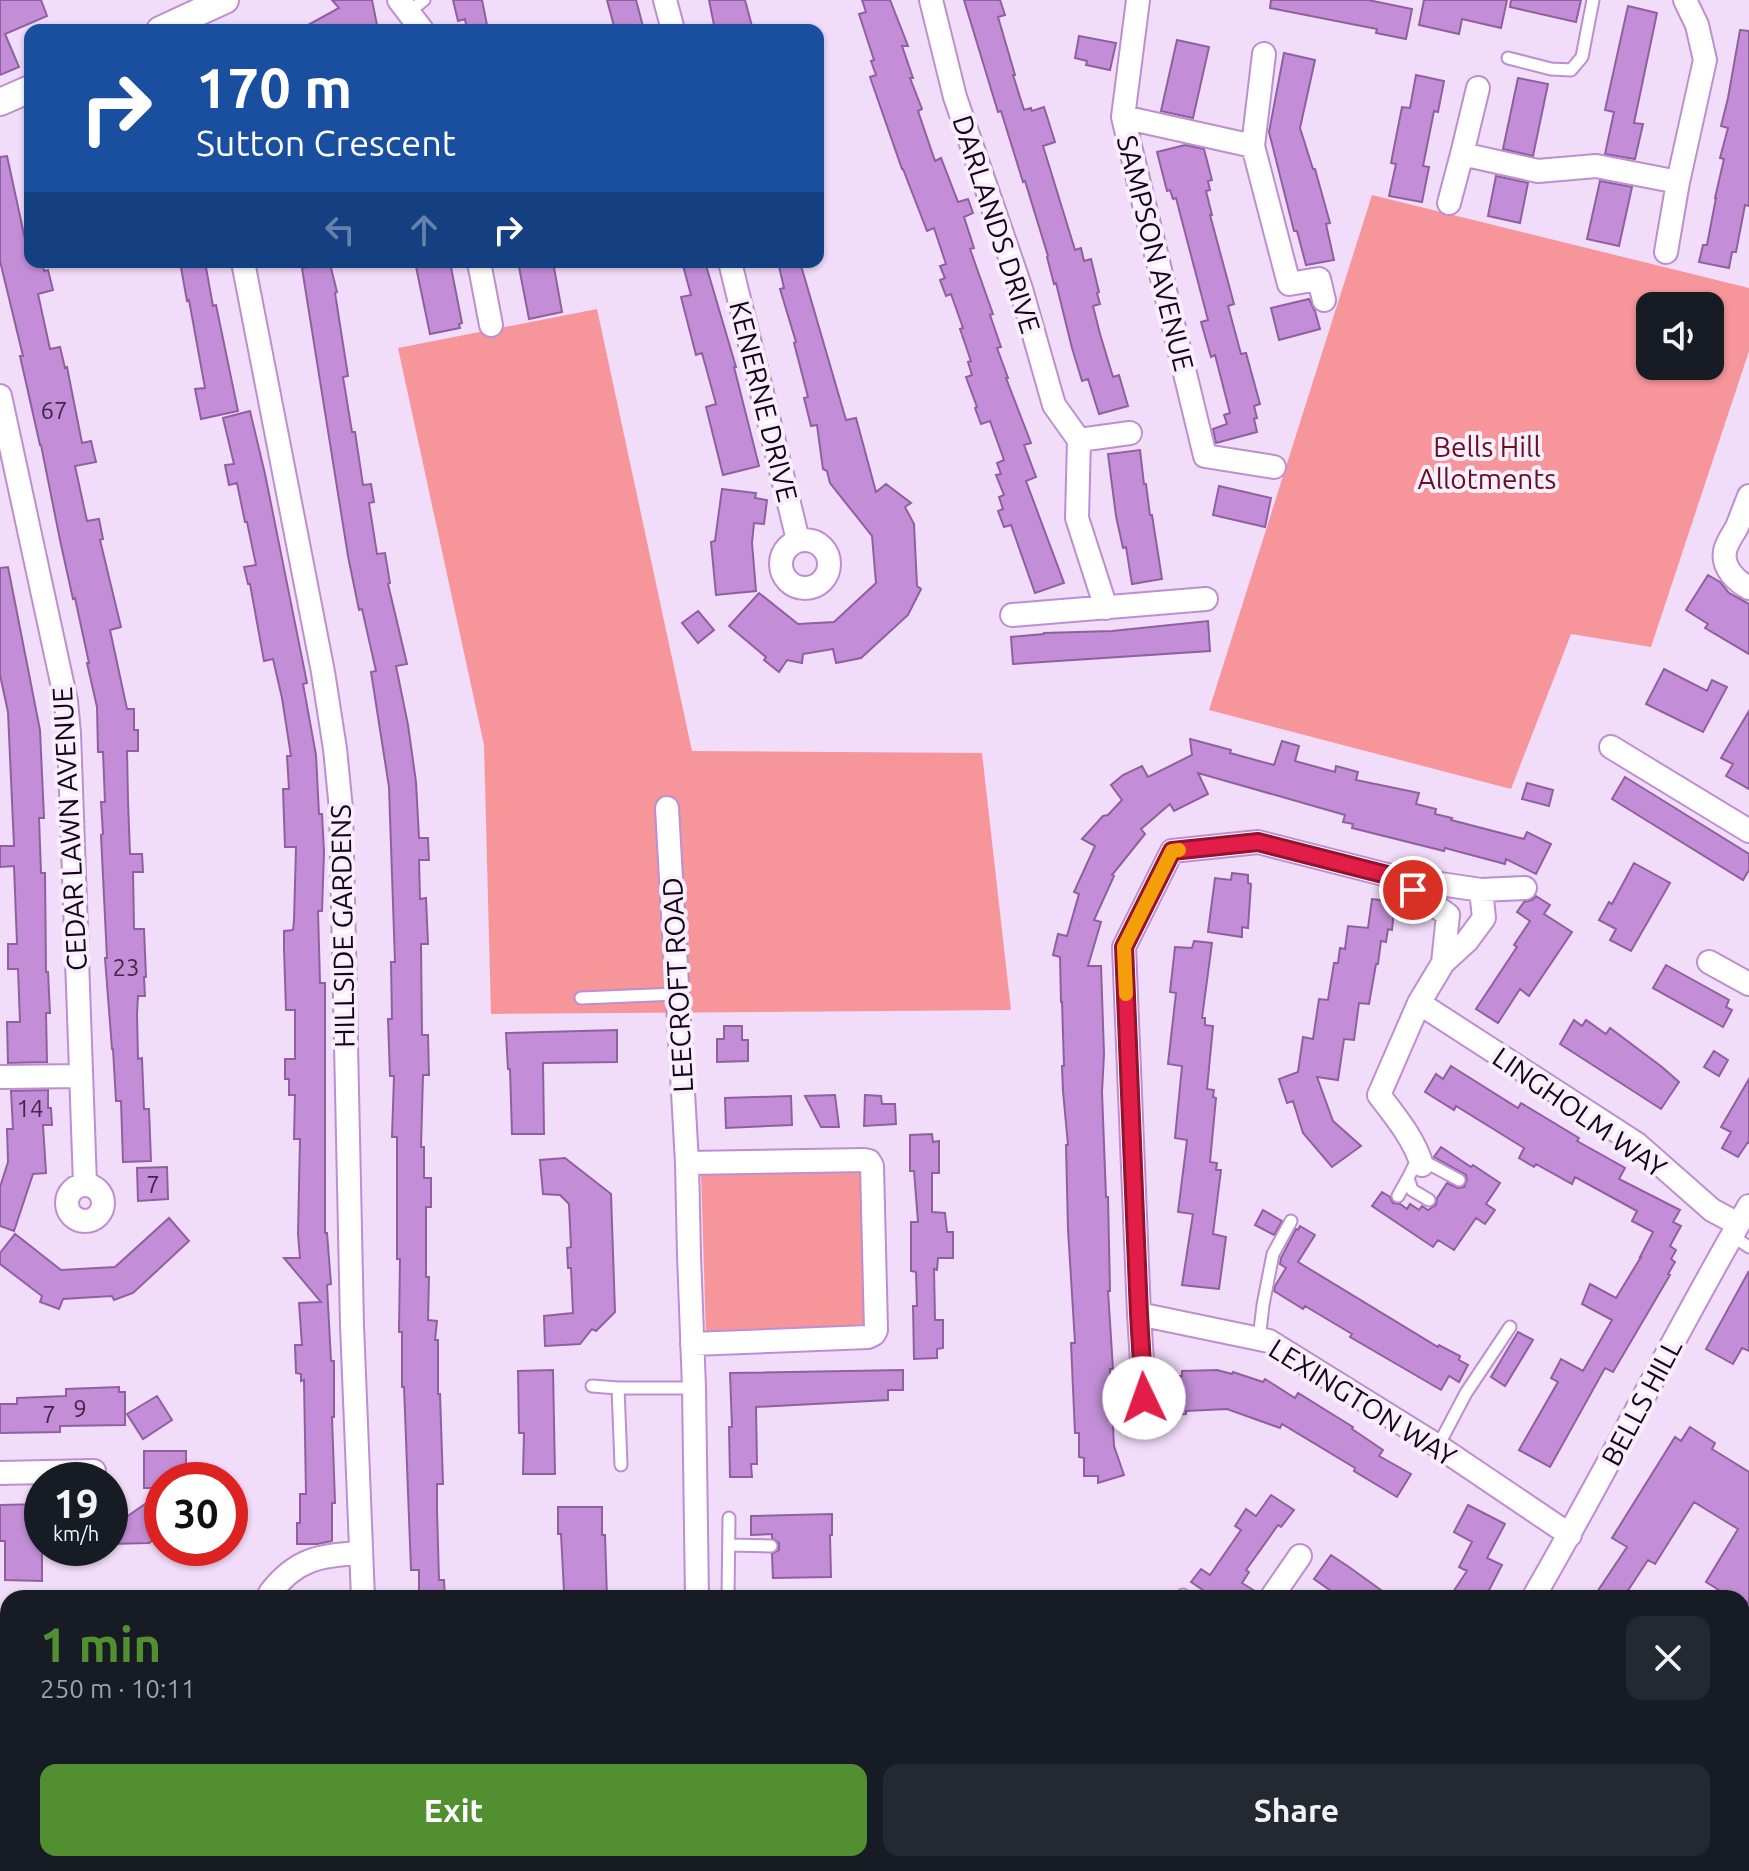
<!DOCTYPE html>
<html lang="en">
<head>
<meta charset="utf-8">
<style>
  :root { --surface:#171b24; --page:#242831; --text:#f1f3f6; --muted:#9ea1a6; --accent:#518f30 }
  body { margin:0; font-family:Ubuntu,sans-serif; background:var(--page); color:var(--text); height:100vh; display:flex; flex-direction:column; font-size:30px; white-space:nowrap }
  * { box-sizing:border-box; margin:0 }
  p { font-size:26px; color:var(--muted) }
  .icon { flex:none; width:44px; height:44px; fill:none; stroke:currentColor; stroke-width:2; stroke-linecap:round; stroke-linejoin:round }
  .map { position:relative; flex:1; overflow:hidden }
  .sheet { position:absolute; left:0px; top:1590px; width:1750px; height:282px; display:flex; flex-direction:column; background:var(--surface); border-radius:24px 24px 0 0; box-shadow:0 2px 6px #0004 }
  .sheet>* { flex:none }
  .banner { position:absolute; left:24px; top:24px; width:800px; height:244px; border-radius:16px; box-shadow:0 2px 6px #0004; background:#1a4fa0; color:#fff; overflow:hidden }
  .fabs { position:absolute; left:1636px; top:292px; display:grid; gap:16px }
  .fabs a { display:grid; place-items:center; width:88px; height:88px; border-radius:16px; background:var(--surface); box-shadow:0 2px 6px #0004; font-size:40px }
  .speed { position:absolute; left:24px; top:1462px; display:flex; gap:16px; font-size:40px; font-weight:700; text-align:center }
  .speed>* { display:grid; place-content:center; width:104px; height:104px; border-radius:50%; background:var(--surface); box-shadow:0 2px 6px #0004; line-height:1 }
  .speed small { font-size:20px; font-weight:400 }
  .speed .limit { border:12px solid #d22; background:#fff; color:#111 }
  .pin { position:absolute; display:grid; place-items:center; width:68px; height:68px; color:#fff; margin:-34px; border:4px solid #fff; border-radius:50%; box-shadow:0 2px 8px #0007 }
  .me { position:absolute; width:88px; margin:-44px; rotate:357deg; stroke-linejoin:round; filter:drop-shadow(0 0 6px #0008) }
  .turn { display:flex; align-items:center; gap:28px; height:168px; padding:0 40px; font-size:36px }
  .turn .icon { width:104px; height:104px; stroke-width:2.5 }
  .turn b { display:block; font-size:56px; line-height:68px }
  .lanes { display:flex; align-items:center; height:76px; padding:0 40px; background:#0003; justify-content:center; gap:40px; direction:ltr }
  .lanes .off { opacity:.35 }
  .round { display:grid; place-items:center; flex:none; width:84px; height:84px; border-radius:16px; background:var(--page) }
  .summary { display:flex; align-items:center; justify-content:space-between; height:136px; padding:0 40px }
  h1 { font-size:48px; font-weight:600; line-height:60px; color:var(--accent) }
  .primary-button { display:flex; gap:16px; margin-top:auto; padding:16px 40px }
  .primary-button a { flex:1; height:92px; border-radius:16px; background:var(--accent); color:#fff; font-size:32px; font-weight:600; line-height:92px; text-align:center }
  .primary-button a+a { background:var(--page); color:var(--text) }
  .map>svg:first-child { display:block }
  .green { fill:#f6969b; fill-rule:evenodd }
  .building { fill:#c38ed7; stroke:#8f60a0; stroke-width:2 }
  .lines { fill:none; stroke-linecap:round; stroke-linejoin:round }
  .service-casing { stroke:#be8ed1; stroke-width:15 }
  .minor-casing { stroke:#be8ed1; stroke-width:26 }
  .tertiary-casing { stroke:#be8ed1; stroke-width:30 }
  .service { stroke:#fff; stroke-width:11 }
  .minor { stroke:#fff; stroke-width:22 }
  .tertiary { stroke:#fff; stroke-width:26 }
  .route-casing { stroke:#92132f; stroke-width:20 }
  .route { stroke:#e11d48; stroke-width:14 }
  .slow { stroke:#f59e0b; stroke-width:14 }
  .labels { text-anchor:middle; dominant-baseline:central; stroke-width:8; stroke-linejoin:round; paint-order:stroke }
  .number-label { font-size:24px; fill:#402649 }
  .street-label { font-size:28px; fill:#14031a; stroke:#f8eefc }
  .park-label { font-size:28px; fill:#671121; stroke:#f8eefc }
</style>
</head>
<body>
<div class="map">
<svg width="1749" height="1871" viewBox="0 0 1749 1871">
  <rect width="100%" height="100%" fill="#f1dcf9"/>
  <path class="green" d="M1372,195L1749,288V351L1651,647L1571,634L1511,789L1209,710ZM1650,306H1710V366H1650Z
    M597,309L692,751L982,753L1011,1010L491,1014L484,745L398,348Z
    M862,1170L867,1324L706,1336L701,1173Z"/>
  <path class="building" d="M0,0H41L47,16L5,34L19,67L0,75Z
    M332,0H372L378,30H299L339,8Z
    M453,0H482L488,30H467L465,19L458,21Z
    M607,0H636L644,30H615Z
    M709,0H745L753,30H715Z
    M862,0H890L908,46H902L913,78H910L922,109L918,111L935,161L941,158L958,202L968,199L973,213L964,217L974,248L970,249L993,314L990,315L1001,347L997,348L1008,378H1006L1031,443L1024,445L1036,477L1026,481L1064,583L1035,593L1011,525L1004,527L998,511L1003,509L999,497L1004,495L996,475L1001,474L997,463L1004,460L990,421L981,424L975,408L977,407L966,377L972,375L968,362L971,361L960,329L963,328L951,294L946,296L940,280L945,278L940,266L946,264L934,228L927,231L903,169H902L870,77L876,75L871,61L874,60L859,14L866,12Z
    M964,0H1000L1005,15L998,17L1015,75H1013L1024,110L1031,108L1032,111L1044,107L1055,142L1043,146L1075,250L1081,248L1084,261L1091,259L1099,292L1097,293L1100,304L1093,306L1100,334L1113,377L1119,375L1128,406L1099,414L1088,379L1082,381L1072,348L1056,283L1054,284L1047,257L1048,256L1025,181L1023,182L1001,111L998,112Z
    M1271,0H1368L1412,9L1406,39L1376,33L1377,29L1270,8Z
    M1424,0H1507L1501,28L1462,19L1459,34L1419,25Z
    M1511,0H1581L1576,22L1510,7Z
    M1628,6L1657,13L1634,123L1643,124L1635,159L1605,154L1614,112L1605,110Z
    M1740,30L1749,31V206L1745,205L1736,252H1732L1729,268L1699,262L1703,245H1707L1716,198H1715L1724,159L1720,158L1728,128L1721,126L1728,98Z
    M1079,36L1116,43L1110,70L1086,65L1087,61L1075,58Z
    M1177,40L1209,47L1193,118L1161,111Z
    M1284,53L1315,60L1300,128L1313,169H1315L1330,223L1326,224L1334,260L1306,265L1297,231H1294L1269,132Z
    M1416,75L1444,81L1438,112L1434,111L1423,166L1429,167L1422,202L1389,196L1396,164L1391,163L1402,107L1410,108Z
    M1518,78L1548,84L1533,156L1503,149Z
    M1185,145L1204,149L1212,180L1208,181L1210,190L1206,191L1212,215H1210L1234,304L1228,306L1241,354L1246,353L1260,404L1254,406L1257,418L1254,419L1257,432L1216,443L1213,429L1227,424L1224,415L1230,413L1215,355L1211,357L1201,322L1208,320L1176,198L1173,199L1170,190L1167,191L1157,152Z
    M7,156L30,262H42L44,271L48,270L53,290L38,294L50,349L60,347L65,368L67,367L82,443L91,441L96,462L75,466L87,521L99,519L103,539L100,540L121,627L110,630L127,709H134V730H138V751H127L128,801L130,854H142L143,872H133L134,929H144L146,977H144L145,996H138L137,1014L138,1059L142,1058L144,1109H149L151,1161L123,1162L121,1101H116L113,1049H112L105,958H107L101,835L103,834L101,802H105L103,752H98L97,707L87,663H89L75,598L73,599L60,540L41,445H40L20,356H23L0,261V157Z
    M1496,176L1528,183L1520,223L1488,216Z
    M1600,181L1632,187L1619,246L1587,239Z
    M180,262H205L213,306L216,305L238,411L201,419L195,389L205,388L189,300L187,301Z
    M415,262H450L462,323L459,324L460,328L430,334Z
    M534,262H553L562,312L529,319L519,267L534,264Z
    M682,262H705L736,367H734L759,466L723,475L706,407L716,404L702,353L696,355L681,297L691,295Z
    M778,262H800L846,420L856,418L876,492L886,484L911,503L905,507L914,524L917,586L921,589L908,615L861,658L836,663L833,649L803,654L802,663L787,660L779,672L764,660L766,657L729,626L759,593L798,624L834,622L876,583L872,536L830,483L827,471L823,469L817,425L811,426L804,398L808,397L794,343L796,342L780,289L784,288Z
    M330,264L337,292L335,293L348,376L343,377L352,432H355L363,485L371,484L374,502L369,503L377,554L385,553L390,583L388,584L407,664L396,666L408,725L416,782L419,838H428L429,860H419L420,899L426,898L428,944H421L422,1035H428L429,1075H423L421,1147H424V1178H431V1207H426V1277H429L428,1320L437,1321L435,1340H438V1394H440L443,1484H437V1510L439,1580H444L445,1598H419V1570H411L404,1387H402V1332H399L400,1259H397V1137H392L394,1076H390L388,1019H392L391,962H395L389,787L371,672L376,671L362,609L359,610L348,556L302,268Z
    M1309,299L1315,311L1320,329L1279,340L1271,308Z
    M250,411L265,474L307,683L303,684L316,755L319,814H322L324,852L322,911H318L320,983H325V1233H327L331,1284L327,1285L331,1361H334V1417H332L335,1503H332V1541L317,1544H297V1523H300V1494H306L304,1380L301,1381V1374L296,1373L295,1345H302L299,1303L321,1302L284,1258H300L298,1234L300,1139H294L295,1095H289V1079H285V1059H295V1010H286L284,949V931L293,930L294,920L296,847H285L283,789H289L287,756H291L282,698L273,659L264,661L250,584H248L244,567L256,565L247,522H245L237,483L229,485L225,465L234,464L223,418Z
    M1140,450L1144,484H1146L1150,515H1152L1162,579L1132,584L1126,547L1123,548L1116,516L1108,454Z
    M1219,486L1271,498L1265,527L1213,515Z
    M722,489L756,493L755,498L767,500L764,524L754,523L752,543L756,591L716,595L711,542L715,541Z
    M8,567L40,730L44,818H39L41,873H45L46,972H48L50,1013H46L47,1062L8,1063L7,1022H20L18,969H8V944H17L14,866L0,867V846H14L8,712L0,675V568Z
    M1708,575L1720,582L1729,593L1749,604V654L1705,628L1708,624L1686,610Z
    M698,611L714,630L698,643L682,623Z
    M1208,621L1210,651L1013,664L1011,637L1044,634V633L1112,631Z
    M1664,669L1707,691L1712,680L1727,687L1703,732L1646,704Z
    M1749,711V789L1726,776L1733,764L1721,758Z
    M1190,739L1231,750L1230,753L1274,765L1282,741L1299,746L1295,761L1335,772L1336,766L1358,772L1356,780L1419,793L1416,804L1436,809L1435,814L1452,818L1451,820L1524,839L1527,832L1551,844L1536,874L1506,859L1505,864L1445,848L1444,851L1352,828L1353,824L1343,822L1345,815L1198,773L1208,794L1174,811L1170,804L1141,829L1145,834L1112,875L1114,876L1094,920L1101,922L1088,966H1101L1104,1054L1102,1092L1106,1197H1108L1110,1291H1108L1113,1369H1110L1114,1446L1124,1475L1098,1483V1476H1084V1458L1079,1457V1433H1075L1071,1343H1075L1068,1229L1066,1145H1068L1063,1091L1062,1066H1064L1062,1002H1061L1060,957L1053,955L1058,934L1067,936L1079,894L1074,892L1095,846L1082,839L1103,816L1108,815L1122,800L1111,785L1123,775L1142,766L1148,777L1192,755Z
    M1625,777L1749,854V870L1743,880L1612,799Z
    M1527,783L1553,790L1549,806L1522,799Z
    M1634,863L1670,883L1631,951L1610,940L1616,929L1599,920L1609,902L1612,904Z
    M1232,873L1248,875V883L1251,884L1248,928L1242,927V937L1208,932L1215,878L1231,880Z
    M1536,896L1550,905L1544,914L1572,932L1529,996L1520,989L1498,1023L1476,1009L1517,947L1514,945L1530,921L1517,912L1524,902L1532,900Z
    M1372,899L1395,902L1392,930L1388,929L1386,942L1381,941L1378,964H1376L1369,1004L1359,1003L1354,1040L1344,1039L1338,1080L1317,1077L1333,1121L1361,1146L1332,1167L1303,1133L1293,1101L1287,1103L1279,1079L1298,1072L1303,1037L1313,1039L1319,999L1328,1000L1334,963H1338L1340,948L1345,949L1348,926L1368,928Z
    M1194,941L1212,943L1202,1018H1205V1025L1213,1026L1207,1089L1214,1090L1213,1097L1216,1098L1210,1162L1217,1163L1216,1170H1221L1213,1234L1226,1237L1219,1289L1182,1285L1193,1214L1178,1212L1187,1140L1175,1138L1182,1066L1168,1064L1176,993L1170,992L1175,947L1192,948Z
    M1666,965L1729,1000L1726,1007L1732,1010L1723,1027L1653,988Z
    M1574,1020L1582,1026L1586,1020L1606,1034L1610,1028L1662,1067L1679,1082L1661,1109L1560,1044Z
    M724,1026H742V1040H748V1061L717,1062V1039H724Z
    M617,1030V1062L543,1063L544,1134H512L510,1069H508L506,1033Z
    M1714,1051L1728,1060L1719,1076L1704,1067Z
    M1451,1066L1518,1108L1521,1103L1579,1138L1577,1141L1625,1168L1619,1179L1680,1210L1673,1222L1681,1226L1670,1246L1676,1250L1671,1259L1675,1262L1668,1274L1670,1275L1613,1372L1605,1368L1550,1467L1519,1450L1558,1382L1551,1378L1561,1359L1583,1371L1612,1320L1582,1304L1590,1284L1616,1298L1641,1257H1640L1653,1232L1632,1221L1637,1211L1575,1177L1572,1184L1536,1164L1534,1167L1519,1158L1524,1148L1456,1106L1454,1110L1425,1092L1436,1074L1443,1079Z
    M1749,1079V1143L1748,1142L1738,1157L1722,1148L1731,1132L1721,1127Z
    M48,1090V1108H51L52,1125H43L46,1173L33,1174L14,1231L0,1226V1187L8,1162L7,1129H13L11,1091Z
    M835,1095L839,1127H821L805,1096Z
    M865,1095L881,1096L882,1104H895L896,1124L864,1126Z
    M791,1096L792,1125L726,1128L725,1098Z
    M932,1134L933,1142L939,1141V1173H932V1212L945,1213L947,1232H953V1258H938L937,1270L934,1269L935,1320H943V1348L937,1349V1358L914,1359L913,1306H917L916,1272L911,1271V1222H918L914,1171H910V1135Z
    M1441,1147L1471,1167L1473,1165L1500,1183L1486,1204L1495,1210L1485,1224L1476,1218L1454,1250L1438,1240L1433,1247L1372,1206L1382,1192L1390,1197L1393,1203L1400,1204L1407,1209L1410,1204L1419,1210L1422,1206L1428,1210L1436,1205L1437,1198L1447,1183L1458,1188L1464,1187L1467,1180L1466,1175L1434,1157Z
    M565,1158L611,1194L615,1312L596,1331L592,1329L580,1344L545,1346L544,1316L573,1313L571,1268H568L567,1248L571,1247L569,1204L560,1195L543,1194L540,1160Z
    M167,1167L168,1199L138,1201L137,1168Z
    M1263,1210L1282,1221L1274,1235L1255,1225Z
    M169,1218L189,1241L133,1293L114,1300L112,1296L63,1299L59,1309L40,1302L42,1296L0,1264V1253L15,1234L61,1270L115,1267Z
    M1300,1226L1315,1235L1298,1262L1438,1347L1439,1345L1460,1356L1459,1360L1468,1365L1459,1382L1449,1376L1441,1390L1350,1337L1352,1334L1305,1306L1303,1309L1274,1291L1275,1286L1286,1268L1280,1264L1281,1258L1296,1229L1298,1230Z
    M1749,1271V1351L1742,1348L1733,1364L1706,1349Z
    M1518,1332L1533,1340L1505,1386L1491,1377Z
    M553,1370L555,1474H523L524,1433H519L518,1371Z
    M903,1370V1390H888V1400L756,1407L757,1464H751L752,1477H730L729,1427H732L730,1373Z
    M1217,1370L1232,1374L1233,1372L1263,1382L1265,1379L1295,1398L1298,1393L1353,1427L1352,1429L1383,1450L1379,1456L1411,1474L1397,1497L1354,1471L1355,1468L1282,1424L1280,1428L1227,1409L1186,1411V1414L1168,1415L1167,1376H1182V1371Z
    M119,1387V1392H125V1425L60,1426V1432L0,1433V1404H17V1398L66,1396V1389Z
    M157,1396L172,1420L143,1439L127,1414Z
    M1690,1427L1715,1443L1712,1449L1749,1472V1604L1742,1598H1718L1722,1592L1706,1582L1738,1529L1694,1502L1655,1564L1648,1560L1623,1598H1593L1627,1547L1612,1538L1675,1437L1681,1441Z
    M144,1451H186V1471H176V1480H162V1488H144Z
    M1271,1495L1294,1510L1281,1527L1278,1525L1246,1570L1249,1572L1242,1583L1258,1593L1257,1598H1215L1191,1582L1201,1569L1210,1575L1241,1530L1235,1526L1246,1509L1256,1516Z
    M152,1499L162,1512V1534L149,1543L110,1544V1520H122Z
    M42,1504V1581L5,1580V1541H0V1505Z
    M1468,1505L1505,1524L1487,1558L1502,1565L1485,1598H1449L1467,1571L1459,1567L1472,1542L1454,1532Z
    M558,1507H602V1535H605L607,1598H570V1592H564L561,1534H558Z
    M832,1514V1535H830L831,1577L773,1578L772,1554L779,1550V1543L772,1538V1534L751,1535V1516Z
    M1331,1555L1349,1567L1392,1598H1341L1314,1579Z"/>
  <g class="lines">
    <g class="service-casing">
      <path id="service" d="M409,12L424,0
        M1508,58L1551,69L1571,70L1582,57L1593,0
        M581,998L677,994
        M1398,1196L1408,1178
        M1429,1200L1412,1190L1408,1178L1414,1166L1431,1165L1459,1180
        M1732,1236L1749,1247
        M1259,1339L1263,1305L1273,1254L1291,1221
        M592,1386L618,1388
        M1438,1446L1466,1393L1510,1327
        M621,1465L618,1388H694
        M729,1545L771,1546
        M1183,1595L1188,1598
        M728,1598L729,1518
        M1742,1668L1749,1672
        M1251,1864L1261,1871"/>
    </g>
    <g class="minor-casing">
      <path id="minor" d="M399,0L422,30
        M665,0L673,30
        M931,0L955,97L1021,289L1054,405L1079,440L1077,518L1106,608
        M1138,0L1123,117L1205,456L1274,467
        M1264,54L1253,146L1289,284L1319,279L1324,300
        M1123,117L1253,146
        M1462,154L1478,88
        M1449,203L1462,154L1538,171L1596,166L1678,182
        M1666,252L1678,182L1705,60L1697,25L1685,0
        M243,262L323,672L335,749L341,809L352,1325L363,1598
        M479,262L491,325
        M730,262L798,540
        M0,396L66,701L69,734L85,1184
        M1079,440L1130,433
        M1749,496C1745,506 1741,517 1737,527C1733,534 1726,544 1725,551C1722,568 1736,581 1749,588
        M781 564a24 24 0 1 1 48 0a24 24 0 1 1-48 0Z
        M1012,615L1206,599
        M1611,747L1749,831
        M667,808L687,1163L689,1255L694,1388L697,1598
        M1400,878L1481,890L1525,888
        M1709,962L1749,984
        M1443,963L1467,941L1484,918L1481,890
        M1419,1003L1637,1144L1712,1210L1738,1224
        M0,1077L81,1076
        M687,1163L864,1160L869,1161L872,1166L876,1330L874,1334L868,1337L692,1344
        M67 1203a18 18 0 1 1 36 0a18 18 0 1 1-36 0Z
        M1139,1314L1269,1341L1438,1446L1570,1535
        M1146,1426L1139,1314L1124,947L1172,851L1258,842L1395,877L1448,915L1443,963L1419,1003L1379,1095C1396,1117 1414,1139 1422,1165
        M0,1473L94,1471
        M270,1598V1593C296,1559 320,1555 361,1553
        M1271,1598L1300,1556
        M1533,1598C1608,1469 1674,1335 1749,1206
        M0,1766H8
        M398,1864L400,1871
        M917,1864V1871
        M699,1871V1864
        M1359,1871L1364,1864"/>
    </g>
    <g class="tertiary-casing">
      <path id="tertiary" d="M160,30L225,0
        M0,102L30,89"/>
    </g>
    <use href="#service" class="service"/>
    <use href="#minor" class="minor"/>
    <use href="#tertiary" class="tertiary"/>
  </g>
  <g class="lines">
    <g class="route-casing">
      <path id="route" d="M1144,1398L1139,1314L1124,947L1172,851L1258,842L1395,877L1413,890"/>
    </g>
    <use href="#route" class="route"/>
    <path class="slow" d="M1126,994L1124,947L1172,851L1179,850"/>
  </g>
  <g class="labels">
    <g class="number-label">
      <text x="54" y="410">67</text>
      <text x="126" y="967">23</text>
      <text x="30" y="1108">14</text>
      <text x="153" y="1184">7</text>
      <text x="80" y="1408">9</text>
      <text x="49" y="1414">7</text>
    </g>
    <g class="street-label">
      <text transform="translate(997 224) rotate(72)">DARLANDS DRIVE</text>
      <text transform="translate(1156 253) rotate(76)">SAMPSON AVENUE</text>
      <text transform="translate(764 401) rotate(76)">KENERNE DRIVE</text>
      <text transform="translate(69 829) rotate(-93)">CEDAR LAWN AVENUE</text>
      <text transform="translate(342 926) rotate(-91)">HILLSIDE GARDENS</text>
      <text transform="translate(677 985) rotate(-93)">LEECROFT ROAD</text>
      <text transform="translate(1580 1112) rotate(35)">LINGHOLM WAY</text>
      <text transform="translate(1363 1402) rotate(32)">LEXINGTON WAY</text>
      <text transform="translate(1641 1402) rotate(-62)">BELLS HILL</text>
    </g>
    <g class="park-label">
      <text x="1487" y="446">Bells Hill<tspan x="1487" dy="32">Allotments</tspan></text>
    </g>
  </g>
</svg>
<div class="fabs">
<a><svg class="icon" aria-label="sound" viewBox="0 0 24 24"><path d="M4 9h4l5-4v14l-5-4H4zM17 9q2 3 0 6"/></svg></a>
</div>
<div class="speed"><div>19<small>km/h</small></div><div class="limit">30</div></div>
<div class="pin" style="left:1413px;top:890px;background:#d93025"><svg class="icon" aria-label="arrive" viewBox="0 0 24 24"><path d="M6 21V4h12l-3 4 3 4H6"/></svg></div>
<svg class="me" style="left:1144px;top:1398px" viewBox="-20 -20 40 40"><circle r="19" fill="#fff"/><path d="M0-13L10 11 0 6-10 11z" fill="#e11d48"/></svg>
<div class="banner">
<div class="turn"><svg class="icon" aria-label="right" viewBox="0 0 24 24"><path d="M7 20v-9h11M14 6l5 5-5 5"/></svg><div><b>170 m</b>Sutton Crescent</div></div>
<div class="lanes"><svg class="icon off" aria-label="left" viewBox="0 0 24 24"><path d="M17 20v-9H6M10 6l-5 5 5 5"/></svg><svg class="icon off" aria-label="ahead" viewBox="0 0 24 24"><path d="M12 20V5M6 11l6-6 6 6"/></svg><svg class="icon" aria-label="right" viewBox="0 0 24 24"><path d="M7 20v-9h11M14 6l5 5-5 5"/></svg></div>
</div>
<section class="sheet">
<div class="summary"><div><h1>1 min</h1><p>250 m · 10:11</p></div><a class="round"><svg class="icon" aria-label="close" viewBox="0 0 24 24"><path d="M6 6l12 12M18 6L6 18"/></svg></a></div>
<div class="primary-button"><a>Exit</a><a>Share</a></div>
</section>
</div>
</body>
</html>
